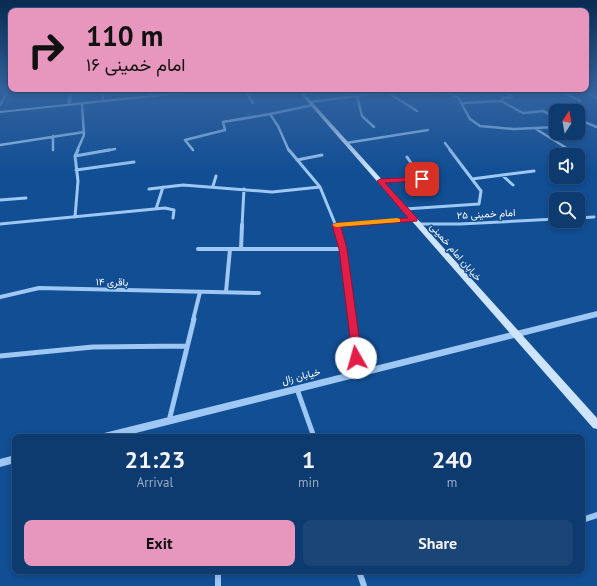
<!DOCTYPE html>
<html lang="en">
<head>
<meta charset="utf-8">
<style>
  :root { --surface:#0d3a6f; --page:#1b4577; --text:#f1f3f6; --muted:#9aadc3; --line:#2d5482; --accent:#e797bd }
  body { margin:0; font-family:"PT Sans",Vazirmatn,sans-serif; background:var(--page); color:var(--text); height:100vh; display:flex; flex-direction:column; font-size:15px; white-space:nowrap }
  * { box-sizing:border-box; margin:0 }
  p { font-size:13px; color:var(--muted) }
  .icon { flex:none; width:22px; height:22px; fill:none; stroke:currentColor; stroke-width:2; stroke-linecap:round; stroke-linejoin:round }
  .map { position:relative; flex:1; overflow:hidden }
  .details { position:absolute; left:12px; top:434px; width:573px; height:140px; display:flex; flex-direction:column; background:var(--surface); border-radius:8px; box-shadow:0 2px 6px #0003,0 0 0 1px var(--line) }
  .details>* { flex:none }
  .hud { position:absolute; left:8px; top:8px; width:581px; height:84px; border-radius:8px; box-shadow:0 2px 6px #0003,0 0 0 1px var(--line); background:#e797bd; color:#111; overflow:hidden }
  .needle { width:26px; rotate:11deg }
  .fabs { position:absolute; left:549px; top:104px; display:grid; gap:8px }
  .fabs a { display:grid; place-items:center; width:36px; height:36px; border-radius:8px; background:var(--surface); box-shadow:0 2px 6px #0003,0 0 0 1px var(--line); font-size:20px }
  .pin { position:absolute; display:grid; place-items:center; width:34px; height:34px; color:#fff; margin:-17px; border-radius:8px; box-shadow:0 2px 6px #0006 }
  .me { position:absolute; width:44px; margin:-22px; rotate:353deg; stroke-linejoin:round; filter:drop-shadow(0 0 3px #0008) }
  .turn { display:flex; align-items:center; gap:14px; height:84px; padding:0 12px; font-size:18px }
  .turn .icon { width:52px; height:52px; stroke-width:2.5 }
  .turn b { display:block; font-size:28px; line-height:34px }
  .eta { display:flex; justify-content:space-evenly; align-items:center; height:68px; text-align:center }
  .eta b { font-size:24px; font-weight:600; line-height:28px }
  .primary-button { display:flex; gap:8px; margin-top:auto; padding:8px 12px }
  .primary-button a { flex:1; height:46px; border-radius:8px; background:var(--accent); color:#111; font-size:16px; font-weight:600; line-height:46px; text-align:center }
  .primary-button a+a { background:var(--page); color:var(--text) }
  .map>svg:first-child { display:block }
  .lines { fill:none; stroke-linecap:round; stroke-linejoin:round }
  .minor-far4 { stroke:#9ec8f3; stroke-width:2.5 }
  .minor-far3 { stroke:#9ec8f3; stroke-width:3 }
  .minor-far2 { stroke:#9ec8f3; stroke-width:4 }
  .minor-far1 { stroke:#9ec8f3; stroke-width:5 }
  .minor { stroke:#9ec8f3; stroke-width:6 }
  .tertiary { fill:#9ec8f3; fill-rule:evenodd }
  .secondary { fill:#cee4fd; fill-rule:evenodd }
  .route { fill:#e11d48; stroke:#92132f }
  .slow { fill:#f59e0b }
  .labels { text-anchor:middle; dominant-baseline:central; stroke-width:3; stroke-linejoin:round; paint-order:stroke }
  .street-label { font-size:10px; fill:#fff; stroke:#114e94 }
</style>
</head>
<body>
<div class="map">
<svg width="597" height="586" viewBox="0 0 597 586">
  <rect width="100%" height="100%" fill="#114e94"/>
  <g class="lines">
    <path class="minor-far4" d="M102,91L103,99
      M245,91L253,103
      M560,91L580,101
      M387,92L417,111
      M149,94L150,91
      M357,96L362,116L374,127
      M501,101L503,98L512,97L504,91H507
      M310,102L387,92L447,93L458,97L470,119L480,126L514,129L556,127
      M463,103L501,101L523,113L543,111L556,117
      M0,105L8,91
      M578,122L582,121L597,127
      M536,129L568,149
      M53,136V150
      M346,143L428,130
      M445,143L451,151
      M0,145L84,132
      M193,150L185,140L225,130L223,122L270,114
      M77,151L84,135L82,104
      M104,151L115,149
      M289,151L278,126L270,114L313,105"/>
    <path class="minor-far3" d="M289,150L320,187L336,226
      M75,156L109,150
      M297,160L322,155
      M76,170L134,162
      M502,175L513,185
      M472,179L534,171
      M380,181L422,179L407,157
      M213,186L216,176
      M149,189L183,185L272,192L320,187
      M0,200L26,198
      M156,209L163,187
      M405,209L479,204L481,191L450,150
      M75,217L78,181L75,156L78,150
      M578,218L594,217
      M0,224L165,208L174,210L173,218
      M418,224H460L556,219
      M336,225L414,219
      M242,226L244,189"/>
    <path class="minor-far2" d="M336,225L343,249L352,320
      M198,249H230
      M241,249L242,225
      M226,292L230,249H343
      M0,297L39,288L259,293
      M193,320L200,292"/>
    <path class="minor-far1" d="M351,319L358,373
      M0,356L93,347L187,346
      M297,389L314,437
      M169,421L194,319"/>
    <path class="minor" d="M582,520L597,515
      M218,571V586
      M359,571L364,586"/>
    <path class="tertiary" d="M69,91H73L71,103L69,104L67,103Z
      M580,91H585L597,97V99Z
      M597,311V317L120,437H99L101,434L104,433Z
      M15,455V463L0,467V459Z"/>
    <path class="secondary" d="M189,91H202L200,92L0,113V111Z
      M298,91H302L597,418V429L593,428Z"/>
  </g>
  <linearGradient id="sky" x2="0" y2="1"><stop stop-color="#092b51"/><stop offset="0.53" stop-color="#32639f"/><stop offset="1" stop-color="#32639f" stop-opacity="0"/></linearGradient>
  <rect width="597" height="173" fill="url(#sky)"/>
  <path class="route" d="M422,177L426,179L425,180L385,183L417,218V221L341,227L347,249L362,358L360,361H353L339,249L332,225L336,223L408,218L377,181L380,179Z"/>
  <path class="slow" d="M397,218L400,219V222L336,227L332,225L336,223Z"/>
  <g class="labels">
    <g class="street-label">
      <text transform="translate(486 214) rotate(-3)">امام خمینی ۲۵</text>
      <text transform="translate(456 252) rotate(49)">خیابان امام خمینی</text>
      <text transform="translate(112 282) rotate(1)">باقری ۱۴</text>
      <text transform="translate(301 376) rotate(-14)">خیابان زال</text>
    </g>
  </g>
</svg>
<div class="fabs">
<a><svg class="needle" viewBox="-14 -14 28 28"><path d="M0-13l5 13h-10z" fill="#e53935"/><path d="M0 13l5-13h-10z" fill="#9aadc3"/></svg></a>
<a><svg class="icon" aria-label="sound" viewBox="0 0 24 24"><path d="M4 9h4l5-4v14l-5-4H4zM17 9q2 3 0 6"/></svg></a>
<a><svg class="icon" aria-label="search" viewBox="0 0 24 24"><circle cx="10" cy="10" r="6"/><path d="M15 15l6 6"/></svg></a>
</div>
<div class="pin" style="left:422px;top:179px;background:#d93025"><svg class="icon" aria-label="arrive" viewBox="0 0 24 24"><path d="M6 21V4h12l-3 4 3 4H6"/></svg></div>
<svg class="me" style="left:356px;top:358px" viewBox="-20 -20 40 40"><circle r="19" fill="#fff"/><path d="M0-13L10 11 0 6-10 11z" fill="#e11d48"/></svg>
<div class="hud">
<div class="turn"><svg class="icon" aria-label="right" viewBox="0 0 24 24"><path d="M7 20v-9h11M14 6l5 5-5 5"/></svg><div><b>110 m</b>امام خمینی ۱۶</div></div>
</div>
<section class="details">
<div class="eta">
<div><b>21:23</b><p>Arrival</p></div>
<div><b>1</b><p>min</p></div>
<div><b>240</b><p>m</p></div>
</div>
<div class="primary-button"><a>Exit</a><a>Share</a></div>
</section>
</div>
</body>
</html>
